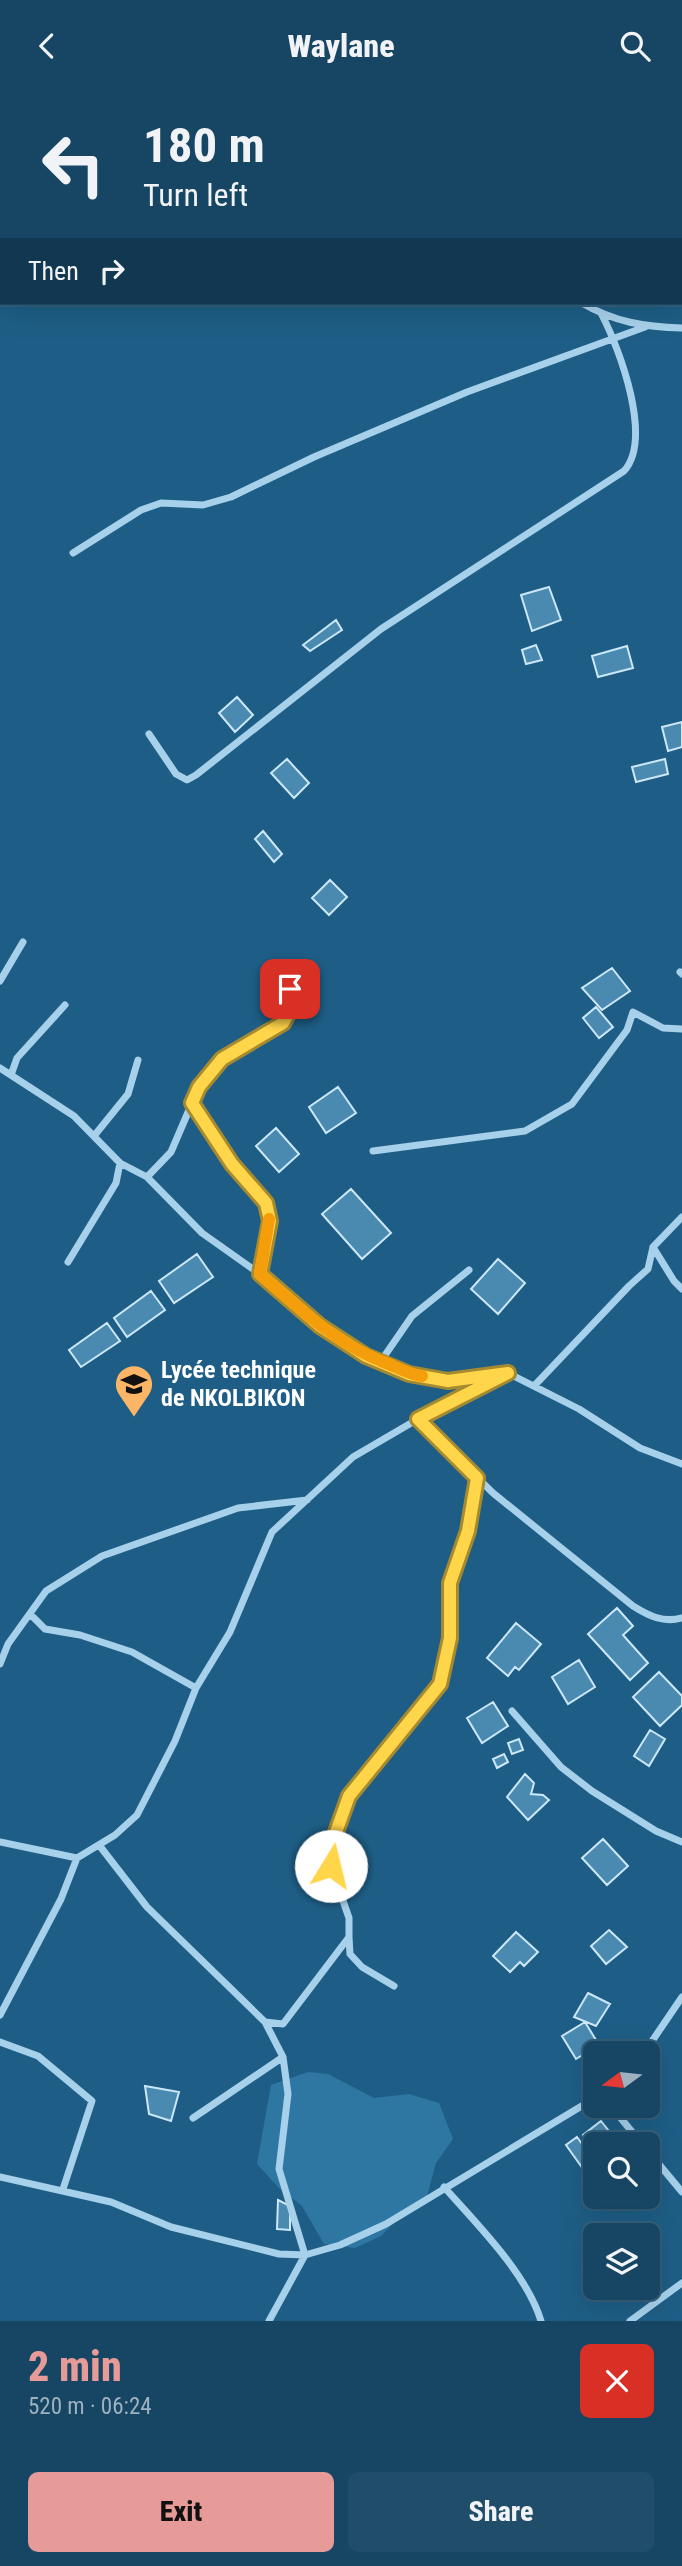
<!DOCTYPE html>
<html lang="en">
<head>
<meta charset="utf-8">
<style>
  :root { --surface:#164664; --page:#1f4d6a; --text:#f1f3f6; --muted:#9eb1bf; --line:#355e78; --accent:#e69b98 }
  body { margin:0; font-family:"Roboto Condensed",sans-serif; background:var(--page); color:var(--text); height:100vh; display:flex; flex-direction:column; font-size:26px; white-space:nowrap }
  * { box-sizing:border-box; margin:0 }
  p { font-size:23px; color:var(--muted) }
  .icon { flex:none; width:38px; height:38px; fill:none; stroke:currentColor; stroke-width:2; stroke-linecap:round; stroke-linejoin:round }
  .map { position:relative; height:2230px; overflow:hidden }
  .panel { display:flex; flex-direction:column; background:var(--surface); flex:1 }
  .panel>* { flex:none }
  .banner { position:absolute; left:0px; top:0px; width:682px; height:214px; box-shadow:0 7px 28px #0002,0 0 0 2px var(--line); background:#164664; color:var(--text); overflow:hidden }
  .needle { width:46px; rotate:255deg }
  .buttons { position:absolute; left:583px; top:1950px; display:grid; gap:14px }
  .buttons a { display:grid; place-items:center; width:77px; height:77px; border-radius:10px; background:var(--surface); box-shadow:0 7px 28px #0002,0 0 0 2px var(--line); font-size:35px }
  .pin { position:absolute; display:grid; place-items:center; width:60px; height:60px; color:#fff; margin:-30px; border-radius:14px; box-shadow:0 4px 10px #0006 }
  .me { position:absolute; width:77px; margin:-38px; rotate:9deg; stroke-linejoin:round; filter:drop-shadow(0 0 5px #0008) }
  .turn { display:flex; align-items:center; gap:24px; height:147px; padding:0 28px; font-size:32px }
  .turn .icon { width:91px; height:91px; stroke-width:2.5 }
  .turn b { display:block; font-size:49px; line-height:60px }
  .then { display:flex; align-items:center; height:66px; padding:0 28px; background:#0003; gap:14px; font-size:26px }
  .round { display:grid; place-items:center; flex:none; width:74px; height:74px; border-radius:10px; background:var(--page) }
  .headline { display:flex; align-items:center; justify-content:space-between; height:119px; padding:0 28px }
  h1 { font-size:42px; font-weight:800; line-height:52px; color:var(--accent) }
  .cta { display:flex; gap:14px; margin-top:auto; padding:14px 28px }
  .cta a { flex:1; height:80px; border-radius:10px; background:var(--accent); color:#111; font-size:28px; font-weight:800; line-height:80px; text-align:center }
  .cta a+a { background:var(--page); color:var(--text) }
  header { display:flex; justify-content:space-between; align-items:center; height:91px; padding:0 28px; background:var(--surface); font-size:32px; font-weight:800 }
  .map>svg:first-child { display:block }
  .green { fill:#2e77a3 }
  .building { fill:#4a8ab1; stroke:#cbe7f8; stroke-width:2 }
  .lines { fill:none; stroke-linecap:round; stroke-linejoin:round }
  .minor { stroke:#a7d1eb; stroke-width:7 }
  .route-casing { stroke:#a68a30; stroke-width:18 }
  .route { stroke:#ffd54a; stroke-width:12 }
  .slow { stroke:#f59e0b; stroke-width:12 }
  .labels { text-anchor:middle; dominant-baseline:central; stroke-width:7; stroke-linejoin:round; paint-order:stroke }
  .poi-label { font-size:24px; font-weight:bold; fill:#fff; stroke:#1e5e86; text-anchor:start }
</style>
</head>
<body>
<header><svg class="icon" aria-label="back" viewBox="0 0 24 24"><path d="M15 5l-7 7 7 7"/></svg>Waylane<svg class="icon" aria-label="search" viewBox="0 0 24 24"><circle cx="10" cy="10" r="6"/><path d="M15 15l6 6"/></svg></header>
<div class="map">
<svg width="682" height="2230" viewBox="0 0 682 2230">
  <rect width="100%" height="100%" fill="#1e5e86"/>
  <path class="green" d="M308,1981L328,1983L374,2007L409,2003L439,2012L453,2048L436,2072L427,2105L405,2120L381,2145L355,2157L324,2153L302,2115L279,2097L257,2073L271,1994Z"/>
  <path class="building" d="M144,0H232L233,2H145Z
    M549,496L561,529L532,540L521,504Z
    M336,529L342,539L310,560L303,554Z
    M536,554L542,569L526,573L522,559Z
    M627,555L633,577L598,586L592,565Z
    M237,606L253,624L235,641L219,622Z
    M682,631V656L668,660L662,636Z
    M287,668L309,692L294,707L271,682Z
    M665,668L668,683L636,691L632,676Z
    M263,740L282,763L274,771L255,748Z
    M330,789L347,806L329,824L312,807Z
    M612,877L630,900L602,919L582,897Z
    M596,916L613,936L599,947L583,927Z
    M338,996L356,1022L326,1042L309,1016Z
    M276,1037L299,1063L279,1081L256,1055Z
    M351,1098L391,1142L362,1168L322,1123Z
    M197,1163L213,1186L174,1212L159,1190Z
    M498,1168L525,1192L498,1223L471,1198Z
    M151,1200L165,1219L127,1246L114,1227Z
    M107,1232L120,1250L81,1276L69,1259Z
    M617,1517L633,1535L623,1544L648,1572L630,1589L588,1543Z
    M516,1532L541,1553L519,1579L515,1576L508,1585L487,1567Z
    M579,1569L595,1596L568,1613L552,1586Z
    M659,1581L682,1605V1614L660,1635L633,1606Z
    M493,1611L508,1635L482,1652L467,1627Z
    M650,1639L665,1648L649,1675L634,1665Z
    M519,1648L523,1659L512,1663L508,1652Z
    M504,1663L508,1671L497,1677L493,1668Z
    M525,1683L534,1692L531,1703L543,1704L549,1709L528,1729L507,1706Z
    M603,1748L628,1775L607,1794L582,1767Z
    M609,1839L627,1856L606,1873L591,1855Z
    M516,1841L538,1861L524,1875L520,1871L510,1881L493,1865Z
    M588,1902L610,1913L596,1935L574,1926Z
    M585,1931L599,1954L576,1968L562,1945Z
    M145,1995L179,2001L171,2030L149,2023Z
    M601,2030L616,2049L610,2053H595V2060L583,2044Z
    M577,2046L592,2067L581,2075L566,2054Z
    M278,2109L290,2115V2139L277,2138Z"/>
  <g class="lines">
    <path class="minor" d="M408,0L409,2
      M51,2L56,0
      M0,21L2,20
      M582,212C614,231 645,236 682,237
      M73,462L141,419L161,412L203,414L231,406L314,366L467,301L645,236
      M149,643L176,683L187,689L196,684L381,538L624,380C653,348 620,259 602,224
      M680,881L682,883
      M0,890L23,851
      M0,977L74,1025L120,1072L147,1086L202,1142L260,1183L320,1235L366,1265L409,1283L448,1290L508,1282L579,1318L640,1357L682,1373
      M11,984L17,967L65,914
      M94,1045L128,1003L138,969
      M373,1060L525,1040L572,1013L627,939L633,921L663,937L682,938
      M147,1086L171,1061L192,1012
      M653,1156L674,1190L682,1198
      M68,1171L116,1092L120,1072
      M260,1183L269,1130L266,1112L232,1073L192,1012L199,996L222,968L283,932L292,916L290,898
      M381,1270L412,1225L469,1179
      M535,1294L629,1195L648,1178L653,1156L682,1126
      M418,1328L493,1402L633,1515C649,1525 663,1532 682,1527
      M30,1523L45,1538L80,1544L132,1561L196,1597
      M0,1573L8,1553L46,1500L102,1465L238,1417L307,1409
      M512,1620L561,1676L592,1700L656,1740L682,1751
      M0,1751L77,1767
      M99,1754L147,1816L265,1931L283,1966L288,2003L279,2078L305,2164L269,2230
      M349,1846L350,1863L362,1876L394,1895
      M0,1924L61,1808L77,1767L115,1744L137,1724L175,1650L196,1597L230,1541L272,1441L353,1366L418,1328L508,1282
      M265,1931L283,1933L349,1846V1827L331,1775L330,1758L349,1705L440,1593L450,1547V1492L468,1441L477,1387
      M0,1951L38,1965L92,2010L63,2098
      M644,1962L682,1906
      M610,2014L642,2053
      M193,2027L283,1966
      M648,2060L682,2101
      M0,2086L111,2111L171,2136L279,2163L305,2164L340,2154L386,2133L595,2007
      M444,2096C477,2133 527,2183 541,2230
      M630,2230L682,2192"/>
  </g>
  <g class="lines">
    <g class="route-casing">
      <path id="route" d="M290,898L292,916L283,932L222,968L199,996L192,1012L232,1073L266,1112L270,1130L260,1183L320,1235L366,1265L409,1283L448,1290L508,1282L418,1328L477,1387L468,1440L450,1492V1547L440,1593L349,1705L330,1758L331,1775"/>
    </g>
    <use href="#route" class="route"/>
    <path class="slow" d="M269,1128L260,1183C298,1216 334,1251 381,1270C395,1275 407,1283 422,1285"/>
  </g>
  <defs>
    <g id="school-pin" transform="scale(2.0125)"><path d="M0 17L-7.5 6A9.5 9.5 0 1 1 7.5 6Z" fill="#fab566" stroke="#1e5e86"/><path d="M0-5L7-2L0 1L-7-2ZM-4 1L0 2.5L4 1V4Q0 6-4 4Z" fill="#111"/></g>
  </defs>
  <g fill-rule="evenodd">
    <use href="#school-pin" x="134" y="1293"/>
  </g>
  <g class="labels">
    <g class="poi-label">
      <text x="161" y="1279">Lycée technique<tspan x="161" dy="28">de NKOLBIKON</tspan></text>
    </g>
  </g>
</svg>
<div class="buttons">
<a><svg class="needle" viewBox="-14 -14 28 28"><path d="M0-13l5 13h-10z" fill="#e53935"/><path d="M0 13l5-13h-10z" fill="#9eb1bf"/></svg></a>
<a><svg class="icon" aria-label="search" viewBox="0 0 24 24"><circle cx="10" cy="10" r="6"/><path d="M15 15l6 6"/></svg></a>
<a><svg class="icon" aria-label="layers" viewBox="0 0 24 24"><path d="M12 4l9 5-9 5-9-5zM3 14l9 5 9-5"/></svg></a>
</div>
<div class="pin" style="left:290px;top:898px;background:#d93025"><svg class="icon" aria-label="arrive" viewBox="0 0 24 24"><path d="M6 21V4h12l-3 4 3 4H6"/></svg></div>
<svg class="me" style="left:331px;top:1775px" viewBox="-20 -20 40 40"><circle r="19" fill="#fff"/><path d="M0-13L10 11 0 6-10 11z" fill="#ffd54a"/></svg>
<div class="banner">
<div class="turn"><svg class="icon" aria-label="left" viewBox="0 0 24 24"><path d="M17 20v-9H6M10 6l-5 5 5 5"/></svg><div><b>180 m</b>Turn left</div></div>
<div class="then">Then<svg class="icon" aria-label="right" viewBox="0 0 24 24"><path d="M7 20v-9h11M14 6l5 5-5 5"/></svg></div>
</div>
</div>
<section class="panel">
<div class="headline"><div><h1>2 min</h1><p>520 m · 06:24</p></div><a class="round" style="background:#d93025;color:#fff"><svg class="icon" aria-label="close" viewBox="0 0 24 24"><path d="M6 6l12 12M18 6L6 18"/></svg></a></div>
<div class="cta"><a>Exit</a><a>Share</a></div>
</section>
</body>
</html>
